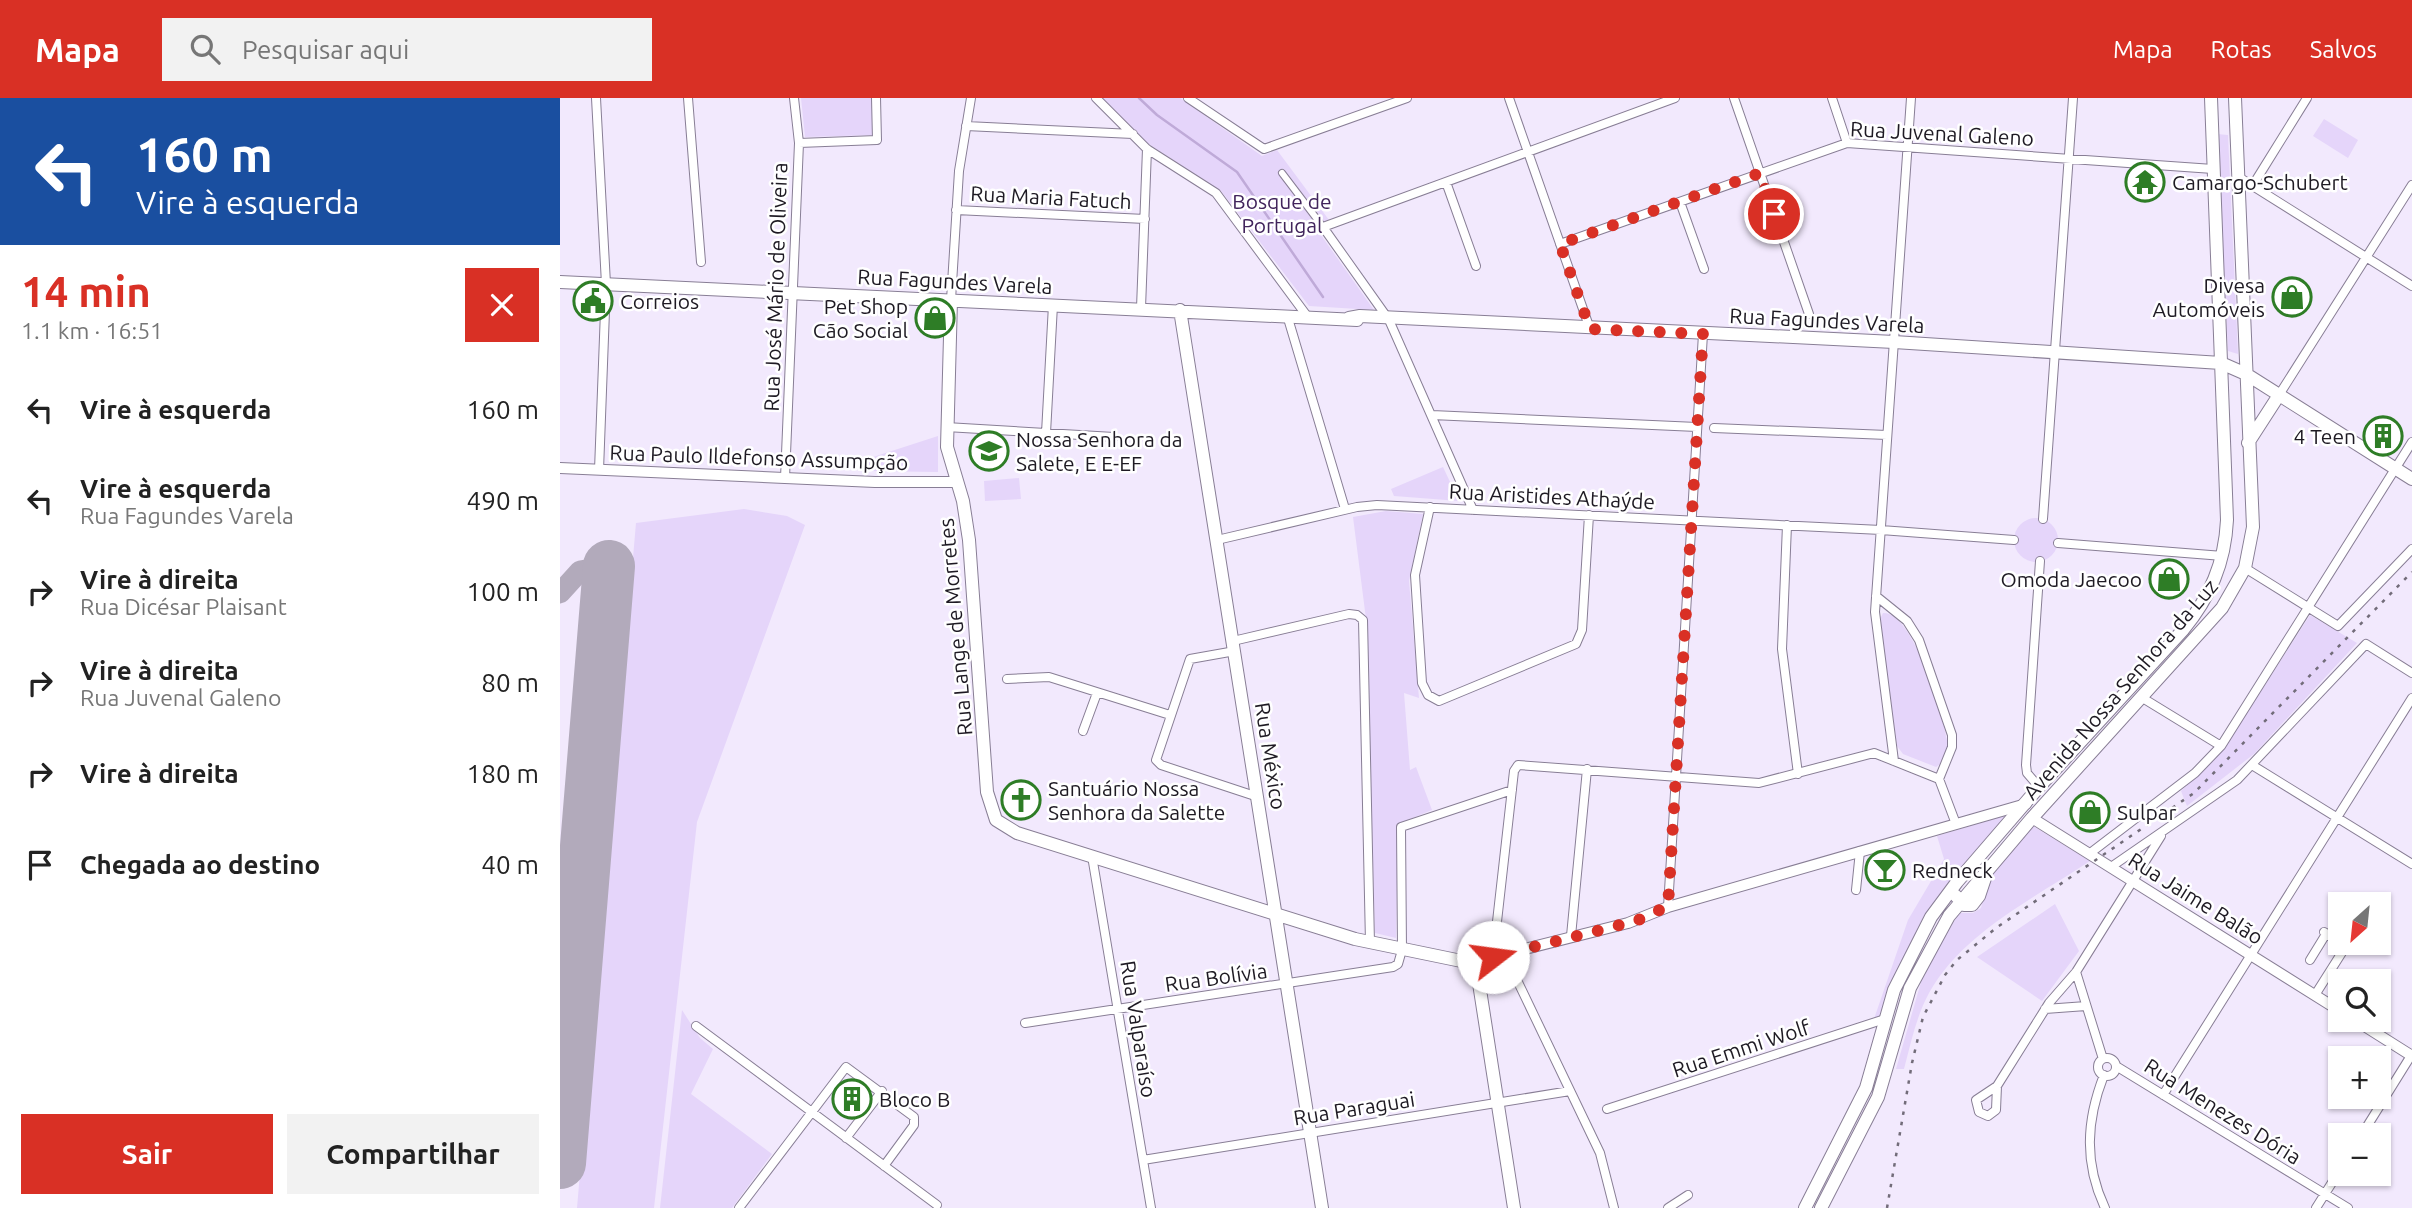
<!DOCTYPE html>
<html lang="pt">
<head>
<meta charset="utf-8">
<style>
  :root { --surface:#fff; --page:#f2f2f2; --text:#222; --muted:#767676; --accent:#d93025 }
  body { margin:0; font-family:Ubuntu,sans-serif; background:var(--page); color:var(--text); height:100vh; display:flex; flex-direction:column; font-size:26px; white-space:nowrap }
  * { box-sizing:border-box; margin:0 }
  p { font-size:23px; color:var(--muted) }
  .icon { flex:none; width:38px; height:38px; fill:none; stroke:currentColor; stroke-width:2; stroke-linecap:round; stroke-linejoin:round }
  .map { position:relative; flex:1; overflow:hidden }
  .details { display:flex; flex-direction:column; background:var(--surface); width:560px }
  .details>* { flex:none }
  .hud { background:#1a4fa0; color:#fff; overflow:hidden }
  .needle { width:46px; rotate:207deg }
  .controls { position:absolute; left:1768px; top:794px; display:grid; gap:14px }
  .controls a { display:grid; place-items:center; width:63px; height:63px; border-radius:0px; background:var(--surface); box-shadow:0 2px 5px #0004; font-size:35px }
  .pin { position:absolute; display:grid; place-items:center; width:60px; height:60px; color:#fff; margin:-30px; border:4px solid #fff; border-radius:50%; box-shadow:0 2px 7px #0007 }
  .me { position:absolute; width:77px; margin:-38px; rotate:75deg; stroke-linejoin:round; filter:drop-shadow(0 0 5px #0008) }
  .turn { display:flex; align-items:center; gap:24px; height:147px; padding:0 21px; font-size:32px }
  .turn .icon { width:91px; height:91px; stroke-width:2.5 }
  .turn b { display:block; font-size:49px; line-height:60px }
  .round { display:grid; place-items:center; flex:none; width:74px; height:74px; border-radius:0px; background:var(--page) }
  .headline { display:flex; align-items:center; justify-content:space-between; height:119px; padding:0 21px }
  h1 { font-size:42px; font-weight:700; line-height:52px; color:var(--accent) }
  .primary-button { display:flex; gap:14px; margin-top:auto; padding:14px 21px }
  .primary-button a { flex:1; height:80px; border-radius:0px; background:var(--accent); color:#fff; font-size:28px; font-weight:700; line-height:80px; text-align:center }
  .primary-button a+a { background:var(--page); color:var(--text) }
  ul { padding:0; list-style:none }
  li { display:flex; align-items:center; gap:21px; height:91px; padding:0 21px }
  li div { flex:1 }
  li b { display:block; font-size:26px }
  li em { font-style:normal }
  header { display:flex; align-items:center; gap:42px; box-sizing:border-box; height:98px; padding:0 35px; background:var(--accent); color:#fff }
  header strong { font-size:33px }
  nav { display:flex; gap:38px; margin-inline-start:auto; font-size:24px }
  .search { width:490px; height:63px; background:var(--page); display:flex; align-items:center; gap:18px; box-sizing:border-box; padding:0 24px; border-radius:0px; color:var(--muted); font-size:26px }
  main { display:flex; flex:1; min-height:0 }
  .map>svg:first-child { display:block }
  .green { fill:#e5d5fa }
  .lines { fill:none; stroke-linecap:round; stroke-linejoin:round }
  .stream { stroke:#bfaad8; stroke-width:2.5 }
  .taxiway { stroke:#b2aabb; stroke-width:21 }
  .runway { stroke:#b2aabb; stroke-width:52 }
  .pedestrian-casing { stroke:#887e95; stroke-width:8 }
  .minor-casing { stroke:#887e95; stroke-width:10 }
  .tertiary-casing { stroke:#887e95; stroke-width:12 }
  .secondary-casing { stroke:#887e95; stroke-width:14 }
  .pedestrian { stroke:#fff; stroke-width:6 }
  .minor { stroke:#fff; stroke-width:8 }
  .tertiary { stroke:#fff; stroke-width:10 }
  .secondary { stroke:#fff; stroke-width:12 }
  .rail { stroke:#726c79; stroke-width:2.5; stroke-dasharray:3.5 7; stroke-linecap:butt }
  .route { stroke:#d93025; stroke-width:12; stroke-dasharray:0 21.6 }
  .labels { text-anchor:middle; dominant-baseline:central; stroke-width:5; stroke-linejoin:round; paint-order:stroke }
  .street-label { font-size:21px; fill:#1e1a23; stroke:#fff }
  .poi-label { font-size:21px; fill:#1e1a23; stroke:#fff; text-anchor:start }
  .park-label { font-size:21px; fill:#41245c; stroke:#fff }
</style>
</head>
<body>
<header>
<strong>Mapa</strong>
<div class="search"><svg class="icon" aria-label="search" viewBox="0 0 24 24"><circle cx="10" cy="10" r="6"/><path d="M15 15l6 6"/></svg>Pesquisar aqui</div>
<nav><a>Mapa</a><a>Rotas</a><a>Salvos</a></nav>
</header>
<main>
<section class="details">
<div class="hud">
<div class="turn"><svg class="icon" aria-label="left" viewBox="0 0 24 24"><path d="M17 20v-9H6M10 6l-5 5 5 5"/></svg><div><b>160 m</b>Vire à esquerda</div></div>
</div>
<div class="headline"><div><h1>14 min</h1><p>1.1 km · 16:51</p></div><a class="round" style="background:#d93025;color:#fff"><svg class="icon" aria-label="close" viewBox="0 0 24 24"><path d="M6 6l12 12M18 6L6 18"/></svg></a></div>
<ul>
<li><svg class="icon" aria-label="left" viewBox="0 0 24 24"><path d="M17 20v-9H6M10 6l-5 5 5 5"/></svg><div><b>Vire à esquerda</b></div><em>160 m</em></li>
<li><svg class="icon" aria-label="left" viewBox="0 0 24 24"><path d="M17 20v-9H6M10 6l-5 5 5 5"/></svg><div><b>Vire à esquerda</b><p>Rua Fagundes Varela</p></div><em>490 m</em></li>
<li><svg class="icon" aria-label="right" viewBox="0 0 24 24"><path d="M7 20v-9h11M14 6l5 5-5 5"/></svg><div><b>Vire à direita</b><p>Rua Dicésar Plaisant</p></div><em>100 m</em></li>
<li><svg class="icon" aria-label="right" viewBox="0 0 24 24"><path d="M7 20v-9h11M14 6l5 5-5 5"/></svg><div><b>Vire à direita</b><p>Rua Juvenal Galeno</p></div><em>80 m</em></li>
<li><svg class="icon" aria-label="right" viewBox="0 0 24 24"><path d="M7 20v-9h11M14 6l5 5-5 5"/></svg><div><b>Vire à direita</b></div><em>180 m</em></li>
<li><svg class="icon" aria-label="arrive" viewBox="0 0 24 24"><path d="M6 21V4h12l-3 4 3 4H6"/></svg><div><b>Chegada ao destino</b></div><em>40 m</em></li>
</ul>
<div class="primary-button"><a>Sair</a><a>Compartilhar</a></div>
</section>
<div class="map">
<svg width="1852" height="1110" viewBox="0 0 1852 1110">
  <rect width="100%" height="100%" fill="#f2e9fd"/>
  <path class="green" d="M241,0H312L314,37L245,39Z
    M541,0H620L702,58L717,52L769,122L760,131L761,137L814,212L749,208L661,93L587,45Z
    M1764,21L1798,42L1788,60L1753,38Z
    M1657,36L1668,37L1678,256L1668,253Z
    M378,338V374L307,373V361Z
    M883,369L899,403L834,398L831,391Z
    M459,380L461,401L425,403L424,383Z
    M184,411L227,418L245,427L137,724L94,1110H17L76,425Z
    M826,413L863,416L849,483L859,600L844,595L850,672L856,669L872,712L838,726L836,840L815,835L806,521L793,419Z
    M1454 442a22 22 0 1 1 44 0a22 22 0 1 1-44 0Z
    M1323,515C1353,513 1383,617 1387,642C1388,650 1386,657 1384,664L1376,669L1343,656L1337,648L1320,521Z
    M1750,517L1797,545L1694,656L1627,708L1621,693L1663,652Z
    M1450,716C1388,787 1350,825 1322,918L1314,921L1348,822L1384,761L1377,738Z
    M1471,727L1530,763C1475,800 1403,834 1369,895C1356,919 1351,945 1344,971H1336L1363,877L1399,815H1413L1421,810L1430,776Z
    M1495,806L1519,853L1482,903L1417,859Z
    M122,912L140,940L153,951L131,996L212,1056L172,1110H100Z"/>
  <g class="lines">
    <path class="stream" d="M579,0L597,17L677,74L763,199"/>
    <path class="taxiway" d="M0,495L20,473L49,468"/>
    <path class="runway" d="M0,1065L49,468"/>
    <g class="pedestrian-casing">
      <path id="pedestrian" d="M722,75L763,129"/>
    </g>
    <g class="minor-casing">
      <path id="minor" d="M36,0L46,186L39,372
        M128,0L141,164
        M536,0L587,51L656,95L747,218
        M628,0L704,51L847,0
        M949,0L1030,231
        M1174,0L1249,216
        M1272,0L1287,45
        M406,28L573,36
        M239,45L317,42L316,0
        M1677,78L1852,188
        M886,84L916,168
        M1693,87L1747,0
        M1120,104L1144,171
        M396,112L585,121
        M1000,146L1287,45L1653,71
        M391,202L399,73L411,0
        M581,210L587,51
        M727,217L785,411
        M1719,297L1852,87
        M872,317L1137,329
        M386,329L554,339
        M1154,330L1327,337
        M486,335L493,207
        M225,380L239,45L234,0
        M870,409L855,477L862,585L868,597L879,603L1016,546L1022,532L1029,417
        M913,412L829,222L763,129L1115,0
        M1483,421L1513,0
        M1227,427L1222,551L1238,676
        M657,442L797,409L817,407L1321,432L1454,442
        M1498,445L1663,458
        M1685,470L1778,528L1852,451
        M1316,498L1347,523L1359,542L1392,637V649L1379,681L1396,726
        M673,543L789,516L797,517L803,522L810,845
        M675,553L630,561L596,662L601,667L698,699
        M447,581L489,579L610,617
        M1581,599L1661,648
        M523,633L537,595
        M1334,663L1315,514L1351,0
        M1692,667L1852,766
        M1479,689L1467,675L1466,667L1480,463
        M1529,756L1635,675L1661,648L1852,344
        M532,758L591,1110
        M1551,769L1677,682L1806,546L1852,575
        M1296,792L1300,753
        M1108,809L1143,236
        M1764,834L1780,844
        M1011,838L1027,671
        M945,857L1040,1055L1054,1110
        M933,859L954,673L958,667L1199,685L1314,655L1379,681
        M1750,862L1766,836
        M1516,874L1543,961
        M1755,897L1786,848
        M1485,911L1526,908
        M465,925L833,869L838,866L842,852L841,729L952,692
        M136,928L377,1107
        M1538 969a9 9 0 1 1 18 0a9 9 0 1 1-18 0Z
        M1556,968L1788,1110
        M1544,977C1526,1023 1524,1065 1545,1110
        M1437,988L1436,1012L1428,1018L1419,1014L1416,1002L1437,988L1489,905L1516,874L1601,738
        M1603,997L1852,600
        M1047,1011L1325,921
        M1801,1038L1852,956
        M286,1040L322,993
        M583,1062L1010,993
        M179,1110L286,969L354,1019V1027L324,1068
        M1108,1110L1128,1097
        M1756,1110L1780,1072"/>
    </g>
    <g class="tertiary-casing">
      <path id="tertiary" d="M0,370L315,384H397
        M1472,720L1780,913
        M907,862L933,859L1068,825L1108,809L1466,706
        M1795,922L1852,958"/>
    </g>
    <g class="secondary-casing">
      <path id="secondary" d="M0,184L797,222
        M391,202L387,349L403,403L409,442L427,694L436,722L457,735L795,841L911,865L918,879L954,1110
        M620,212L762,1110
        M789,220L800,218L1334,244L1661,265L1686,276L1852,381
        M1688,345L1719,297
        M1396,798L1404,807H1412L1419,798L1426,777
        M1245,1110L1306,990L1334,892L1371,819L1397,784L1479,689L1623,532C1650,499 1665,465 1667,422L1651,0
        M1261,1110L1318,999L1350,890L1389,818L1472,720L1662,510L1685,470L1693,429L1675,0"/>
    </g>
    <use href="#pedestrian" class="pedestrian"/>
    <use href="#minor" class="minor"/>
    <use href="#tertiary" class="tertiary"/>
    <use href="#secondary" class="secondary"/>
    <path class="rail" d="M1327,1110L1352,965L1363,919L1385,877L1397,862L1436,830L1634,695L1852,474"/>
  </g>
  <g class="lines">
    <path class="route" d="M933,859L1076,823L1108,808L1143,236L1030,231L1000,146L1200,75L1214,116"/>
  </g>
  <defs>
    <g id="temple-ring" transform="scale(2.0125)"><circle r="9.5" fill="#fff" stroke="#2e7d26" stroke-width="1.5"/><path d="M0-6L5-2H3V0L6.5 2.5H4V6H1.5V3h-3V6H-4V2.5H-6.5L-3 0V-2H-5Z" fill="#2e7d26"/></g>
    <g id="shop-ring" transform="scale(2.0125)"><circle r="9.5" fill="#fff" stroke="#2e7d26" stroke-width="1.5"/><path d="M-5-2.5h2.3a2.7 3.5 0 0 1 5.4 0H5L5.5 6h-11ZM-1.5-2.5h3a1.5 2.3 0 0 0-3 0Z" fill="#2e7d26"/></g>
    <g id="civic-ring" transform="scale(2.0125)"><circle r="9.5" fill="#fff" stroke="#2e7d26" stroke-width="1.5"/><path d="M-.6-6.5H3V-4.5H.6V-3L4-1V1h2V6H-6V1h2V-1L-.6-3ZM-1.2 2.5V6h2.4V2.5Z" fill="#2e7d26"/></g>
    <g id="building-ring" transform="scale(2.0125)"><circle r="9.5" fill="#fff" stroke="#2e7d26" stroke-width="1.5"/><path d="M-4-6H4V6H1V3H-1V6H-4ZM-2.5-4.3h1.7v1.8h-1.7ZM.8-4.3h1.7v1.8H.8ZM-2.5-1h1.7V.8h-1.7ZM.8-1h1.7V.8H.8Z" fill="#2e7d26"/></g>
    <g id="school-ring" transform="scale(2.0125)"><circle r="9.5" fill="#fff" stroke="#2e7d26" stroke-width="1.5"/><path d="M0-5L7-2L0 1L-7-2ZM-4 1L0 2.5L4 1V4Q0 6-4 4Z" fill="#2e7d26"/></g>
    <g id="church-ring" transform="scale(2.0125)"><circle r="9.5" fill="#fff" stroke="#2e7d26" stroke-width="1.5"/><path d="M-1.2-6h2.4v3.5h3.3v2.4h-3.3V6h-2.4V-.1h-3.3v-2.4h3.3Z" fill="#2e7d26"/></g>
    <g id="bar-ring" transform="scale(2.0125)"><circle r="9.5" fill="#fff" stroke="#2e7d26" stroke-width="1.5"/><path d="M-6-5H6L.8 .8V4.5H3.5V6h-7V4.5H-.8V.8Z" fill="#2e7d26"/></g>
  </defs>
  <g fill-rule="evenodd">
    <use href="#temple-ring" x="1585" y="84"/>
    <use href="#shop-ring" x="1732" y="199"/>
    <use href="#civic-ring" x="33" y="203"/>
    <use href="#shop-ring" x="375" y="220"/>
    <use href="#building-ring" x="1823" y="338"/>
    <use href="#school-ring" x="429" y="353"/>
    <use href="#shop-ring" x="1609" y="481"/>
    <use href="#church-ring" x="461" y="702"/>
    <use href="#shop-ring" x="1530" y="714"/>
    <use href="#bar-ring" x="1325" y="772"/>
    <use href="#building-ring" x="292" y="1001"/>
  </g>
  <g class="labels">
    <g class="street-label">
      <text transform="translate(1382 35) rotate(3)">Rua Juvenal Galeno</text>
      <text transform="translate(491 99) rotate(3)">Rua Maria Fatuch</text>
      <text transform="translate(395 183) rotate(3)">Rua Fagundes Varela</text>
      <text transform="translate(215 189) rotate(-88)">Rua José Mário de Oliveira</text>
      <text transform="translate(1267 222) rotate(3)">Rua Fagundes Varela</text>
      <text transform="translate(199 359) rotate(2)">Rua Paulo Ildefonso Assumpção</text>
      <text transform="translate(992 398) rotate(3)">Rua Aristides Athaýde</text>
      <text transform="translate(395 529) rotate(-95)">Rua Lange de Morretes</text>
      <text transform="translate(1560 591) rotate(-49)">Avenida Nossa Senhora da Luz</text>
      <text transform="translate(711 658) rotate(81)">Rua México</text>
      <text transform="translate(1636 800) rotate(32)">Rua Jaime Balão</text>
      <text transform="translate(656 879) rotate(-8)">Rua Bolívia</text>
      <text transform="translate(579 931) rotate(81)">Rua Valparaíso</text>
      <text transform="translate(1181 950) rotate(-18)">Rua Emmi Wolf</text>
      <text transform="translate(794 1010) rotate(-9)">Rua Paraguai</text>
      <text transform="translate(1663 1013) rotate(32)">Rua Menezes Dória</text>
    </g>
    <g class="poi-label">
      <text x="1612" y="84">Camargo-Schubert</text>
      <text x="1705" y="187" text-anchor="end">Divesa<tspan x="1705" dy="24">Automóveis</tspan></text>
      <text x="60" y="203">Correios</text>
      <text x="348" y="208" text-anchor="end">Pet Shop<tspan x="348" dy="24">Cão Social</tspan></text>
      <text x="1796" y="338" text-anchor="end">4 Teen</text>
      <text x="456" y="341">Nossa Senhora da<tspan x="456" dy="24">Salete, E E-EF</tspan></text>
      <text x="1582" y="481" text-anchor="end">Omoda Jaecoo</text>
      <text x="488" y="690">Santuário Nossa<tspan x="488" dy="24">Senhora da Salette</tspan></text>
      <text x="1557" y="714">Sulpar</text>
      <text x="1352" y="772">Redneck</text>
      <text x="319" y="1001">Bloco B</text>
    </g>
    <g class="park-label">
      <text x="722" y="103">Bosque de<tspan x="722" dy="24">Portugal</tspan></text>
    </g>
  </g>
</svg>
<div class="controls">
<a><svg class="needle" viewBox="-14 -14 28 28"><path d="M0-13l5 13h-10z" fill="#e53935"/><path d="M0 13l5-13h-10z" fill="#767676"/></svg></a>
<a><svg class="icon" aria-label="search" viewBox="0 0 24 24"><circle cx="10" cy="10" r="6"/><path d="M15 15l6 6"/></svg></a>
<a>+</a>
<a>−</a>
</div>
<div class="pin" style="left:1214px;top:116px;background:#d93025"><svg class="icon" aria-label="arrive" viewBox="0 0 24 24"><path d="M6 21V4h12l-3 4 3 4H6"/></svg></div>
<svg class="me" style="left:933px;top:859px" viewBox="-20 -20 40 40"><circle r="19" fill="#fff"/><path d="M0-13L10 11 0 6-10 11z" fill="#d93025"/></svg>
</div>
</main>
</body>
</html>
